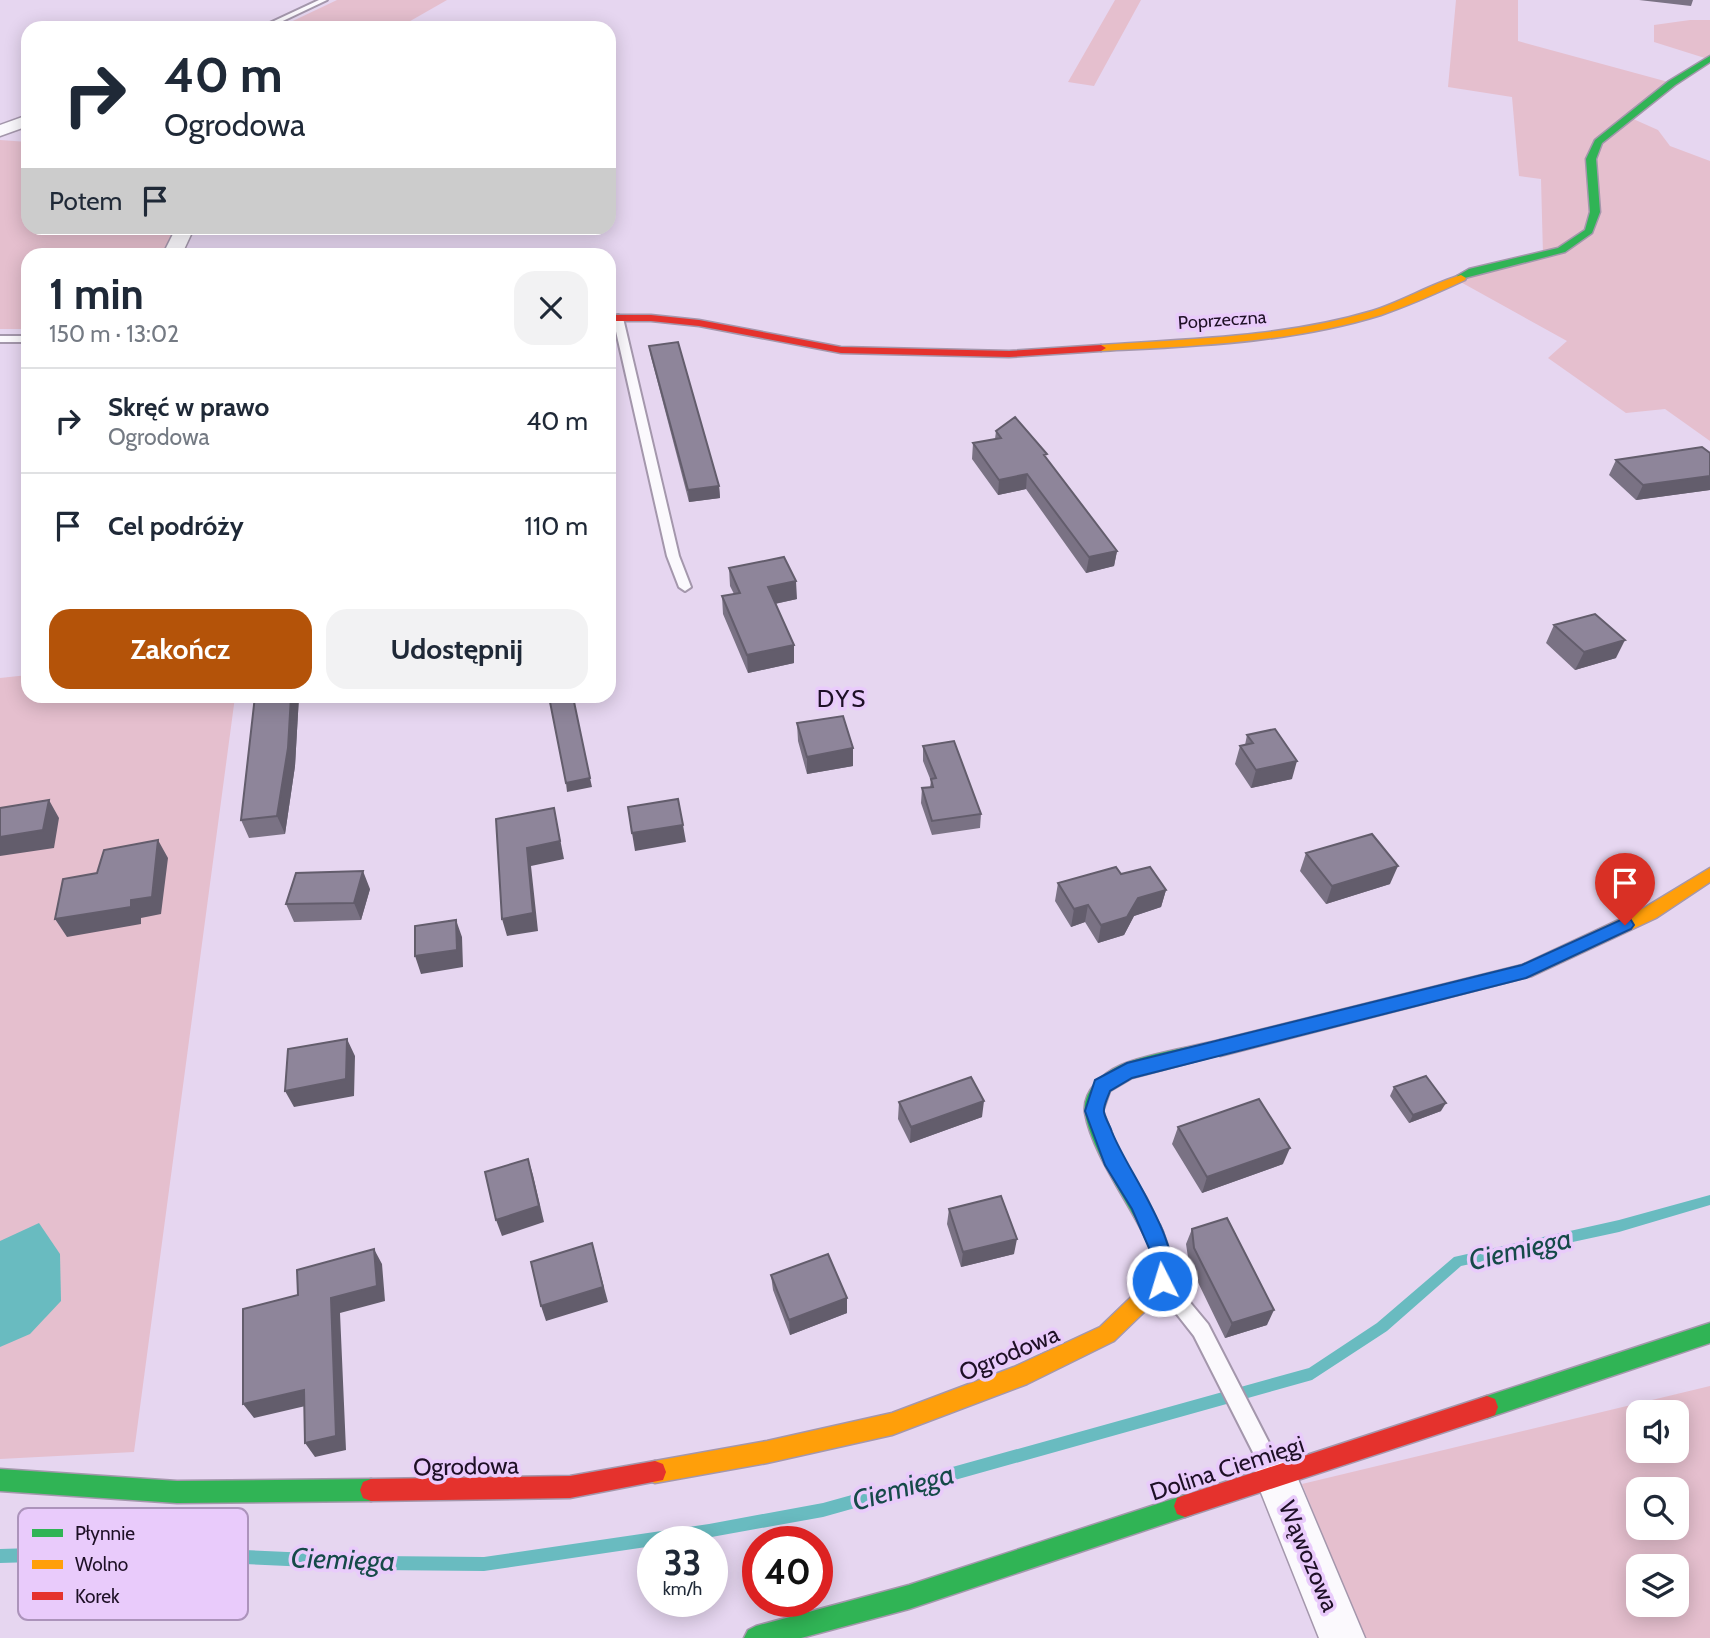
<!DOCTYPE html>
<html lang="pl">
<head>
<meta charset="utf-8">
<style>
  :root { --surface:#fff; --page:#f2f2f3; --text:#1f2937; --muted:#747a83; --line:#e0e1e3; --accent:#b45309 }
  body { margin:0; font-family:Cabin,sans-serif; background:var(--page); color:var(--text); height:100vh; display:flex; flex-direction:column; font-size:26px; white-space:nowrap }
  * { box-sizing:border-box; margin:0 }
  p { font-size:23px; color:var(--muted) }
  .icon { flex:none; width:38px; height:38px; fill:none; stroke:currentColor; stroke-width:2; stroke-linecap:round; stroke-linejoin:round }
  .map { position:relative; flex:1; overflow:hidden }
  .drawer { position:absolute; left:21px; top:248px; width:595px; height:455px; display:flex; flex-direction:column; background:var(--surface); border-radius:21px; box-shadow:0 4px 18px #0003 }
  .drawer>* { flex:none }
  .top-card { position:absolute; left:21px; top:21px; width:595px; height:214px; border-radius:21px; box-shadow:0 4px 18px #0003; background:#fff; color:var(--text); overflow:hidden }
  .controls { position:absolute; left:1626px; top:1400px; display:grid; gap:14px }
  .controls a { display:grid; place-items:center; width:63px; height:63px; border-radius:14px; background:var(--surface); box-shadow:0 4px 18px #0003; font-size:35px }
  .speed { position:absolute; left:637px; top:1526px; display:flex; gap:14px; font-size:35px; font-weight:700; text-align:center }
  .speed>* { display:grid; place-content:center; width:91px; height:91px; border-radius:50%; background:var(--surface); box-shadow:0 4px 18px #0003; line-height:1 }
  .speed small { font-size:18px; font-weight:400 }
  .speed .limit { border:10px solid #d22; background:#fff; color:#111 }
  .pin { position:absolute; display:grid; place-items:center; width:60px; height:60px; color:#fff; margin:-72px -30px; border-radius:50% 50% 50% 0; rotate:-45deg; box-shadow:0 0 7px #0007 }
  .pin .icon { rotate:45deg }
  .me { position:absolute; width:77px; margin:-38px; rotate:355deg; stroke-linejoin:round; filter:drop-shadow(0 0 5px #0008) }
  .turn { display:flex; align-items:center; gap:24px; height:147px; padding:0 28px; font-size:32px }
  .turn .icon { width:91px; height:91px; stroke-width:2.5 }
  .turn b { display:block; font-size:49px; line-height:60px }
  .then { display:flex; align-items:center; height:66px; padding:0 28px; background:#0003; gap:14px; font-size:26px }
  .round { display:grid; place-items:center; flex:none; width:74px; height:74px; border-radius:21px; background:var(--page) }
  .overview { display:flex; align-items:center; justify-content:space-between; height:119px; padding:0 28px }
  h1 { font-size:42px; font-weight:700; line-height:52px }
  .button { display:flex; gap:14px; margin-top:auto; padding:14px 28px }
  .button a { flex:1; height:80px; border-radius:21px; background:var(--accent); color:#fff; font-size:28px; font-weight:700; line-height:80px; text-align:center }
  .button a+a { background:var(--page); color:var(--text) }
  ul { padding:0; list-style:none }
  li { display:flex; align-items:center; gap:21px; height:105px; padding:0 28px; border-top:2px solid var(--line) }
  li div { flex:1 }
  li b { display:block; font-size:26px }
  li em { font-style:normal }
  .map>svg:first-child { display:block }
  .green { fill:#e5bfce; fill-rule:evenodd }
  .water { fill:#69bbc0 }
  .lines { fill:none; stroke-linecap:round; stroke-linejoin:round }
  .stream { fill:#69bbc0; fill-rule:evenodd }
  .lane-casing { stroke:#a497ac; stroke-width:4 }
  .street-casing { stroke:#a497ac; stroke-width:3 }
  .fast-casing { stroke:#a497ac; stroke-width:3 }
  .slow-casing { stroke:#a497ac; stroke-width:3 }
  .jam-casing { stroke:#a497ac; stroke-width:3 }
  .lane { fill:#fbf9fd; fill-rule:evenodd }
  .street { fill:#fbf9fd; fill-rule:evenodd }
  .fast { fill:#30b455; fill-rule:evenodd }
  .slow { fill:#ff9f0a; fill-rule:evenodd }
  .jam { fill:#e5322d; fill-rule:evenodd }
  .wall { fill:#7a7284 }
  .shaded-wall { fill:#635d6c }
  .building { fill:#8e859a; stroke:#635d6c; stroke-width:2 }
  .route { fill:#1a73e8; stroke:#114b97; stroke-width:2 }
  .labels { text-anchor:middle; dominant-baseline:central; stroke-width:7; stroke-linejoin:round; paint-order:stroke }
  .far-street-label { font-size:18px; fill:#1e1026; stroke:#e9cbfb }
  .quarter-label { font-size:24px; letter-spacing:2px; fill:#1e1026; stroke:#e9cbfb }
  .near-street-label { font-size:24px; fill:#1e1026; stroke:#e9cbfb }
  .near-water-label { font-size:28px; font-style:italic; fill:#164a49; stroke:#e9cbfb }
  .key { fill:#e9cbfb; stroke:#ac93bb; stroke-width:2 }
  .key-label { font-size:19px; fill:#1e1026 }
</style>
</head>
<body>
<div class="map">
<svg width="1710" height="1638" viewBox="0 0 1710 1638">
  <rect width="100%" height="100%" fill="#e6d6f0"/>
  <path class="green" d="M337,0H447L398,28H278Z
    M1115,0H1141L1094,86L1068,82Z
    M1456,0H1518V41L1672,83L1631,118L1658,130L1670,146L1710,161V441L1665,409L1626,413L1548,358L1567,341L1457,280L1543,255L1541,179L1519,176L1512,97L1448,87Z
    M1690,20H1710V64L1708,59L1654,42V25Z
    M0,140L28,142V228H176L163,255L28,256V329H0Z
    M28,675V696L235,697L134,1452L0,1459V678Z
    M1710,1386V1638H1364L1302,1484ZM1638,1412H1676V1451H1638ZM1638,1489H1676V1528H1638ZM1638,1566H1676V1605H1638Z"/>
  <path class="water" d="M39,1223L60,1254L61,1301L30,1334L0,1347V1241Z"/>
  <g class="lines">
    <path class="stream" d="M1710,1195V1205L1619,1232L1461,1266L1387,1331L1312,1380L823,1517L684,1542H653V1546L484,1571L376,1570L133,1559L0,1563V1549L133,1545L376,1556L484,1557L709,1524L823,1503L1309,1368L1377,1323L1454,1257L1619,1220Z"/>
    <g class="lane-casing">
      <path id="lane" d="M319,0H327L268,28H259Z
        M618,315L623,318L679,556L691,587L685,591L679,587L667,556L613,318Z
        M0,336H28V342H0Z
        M1167,1279L1173,1282L1208,1324L1279,1462L1282,1469L1279,1476L1272,1479L1265,1476L1194,1336L1161,1294L1158,1288L1161,1282Z"/>
    </g>
    <g class="street-casing">
      <path id="street" d="M28,115V126L0,136V125Z
        M176,228H194L181,256H162Z
        M1275,1454L1290,1460L1365,1638H1319L1254,1475L1260,1460Z"/>
    </g>
    <g class="fast-casing">
      <path id="fast" d="M1710,56V62L1675,85L1602,143L1596,159L1600,212L1592,233L1565,252L1457,280V276L1469,269L1558,248L1585,230L1590,212L1586,159L1595,140L1669,81Z
        M1220,1040L1226,1043L1229,1048L1226,1053L1132,1078L1110,1091L1103,1111L1120,1155L1146,1197L1163,1232L1160,1239L1153,1241L1146,1239C1128,1201 1092,1153 1085,1113C1082,1091 1103,1073 1121,1065C1146,1054 1192,1047 1220,1040Z
        M1710,1323V1343L1487,1418L1479,1415L1476,1407L1479,1399L1487,1396Z
        M0,1469L177,1481L371,1479L379,1482L382,1490L379,1498L371,1501L177,1503L0,1491Z
        M1185,1495L1193,1498L1196,1506L1193,1514L1185,1517L909,1609L801,1638H744L748,1630L756,1626L909,1585Z"/>
    </g>
    <g class="slow-casing">
      <path id="slow" d="M1461,275L1466,278L1465,280C1437,293 1410,305 1381,315C1291,343 1194,346 1101,351L1096,348L1101,345C1191,339 1285,337 1372,311C1403,301 1431,284 1461,275Z
        M1710,868V882L1656,918L1532,976L1220,1056L1214,1053L1211,1048L1214,1043L1220,1040L1522,965L1644,908Z
        M1153,1223L1160,1225C1168,1244 1178,1268 1169,1288L1114,1341L1027,1384L892,1435L767,1463L655,1483L647,1480L644,1472L647,1464L655,1461L767,1441L892,1413L1014,1367L1100,1327L1152,1277L1150,1248L1143,1232L1146,1225Z"/>
    </g>
    <g class="jam-casing">
      <path id="jam" d="M609,315H651L699,320L841,347L1009,351L1101,345L1106,348L1101,351L1009,357L841,353L699,326L651,321H609Z
        M1487,1396L1495,1399L1498,1407L1495,1415L1487,1418L1185,1517L1177,1514L1174,1506L1177,1498L1185,1495Z
        M655,1461L663,1464L666,1472L663,1480L570,1498L371,1501L363,1498L360,1490L363,1482L371,1479L570,1476Z"/>
    </g>
    <use href="#lane" class="lane"/>
    <use href="#street" class="street"/>
    <use href="#fast" class="fast"/>
    <use href="#slow" class="slow"/>
    <use href="#jam" class="jam"/>
  </g>
  <path class="wall" d="M1639,0H1693L1691,6Z
    M649,346L719,486L720,498L689,502L651,357Z
    M996,431L1047,459L1117,551L1114,566L1086,573L1026,489L998,495L972,459L973,443L995,439Z
    M1710,453V490L1636,500L1609,475L1616,460Z
    M729,568L797,599L775,604L794,645V663L748,673L723,614L722,596L734,594L730,586Z
    M1554,625L1616,658L1575,670L1546,643Z
    M255,696H299L295,766L285,834L249,838L241,820Z
    M797,723L853,748V766L807,774L798,741Z
    M1247,735L1292,779L1251,788L1235,764L1240,746L1245,745Z
    M923,746L981,814L980,828L932,835L921,803L922,788L930,787L931,781L923,761Z
    M1306,853L1390,884L1326,904L1300,871Z
    M1121,874L1166,890L1161,907L1134,916L1124,935L1098,943L1085,922L1071,927L1055,901L1058,883Z
    M370,889L361,920L294,922L286,904Z
    M1394,1087L1441,1111L1409,1123L1390,1096Z
    M899,1102L982,1117L910,1143L898,1119Z
    M1178,1127L1283,1164L1202,1193L1172,1144Z
    M949,1209L1014,1254L961,1267L947,1224Z
    M1192,1229L1267,1325L1225,1338L1189,1264L1186,1244Z
    M771,1275L847,1313L790,1335L773,1290Z"/>
  <path class="shaded-wall" d="M1027,474L1026,489L998,495L999,480Z
    M1710,476V490L1636,500L1643,485Z
    M719,486L720,498L689,502L688,490Z
    M1117,551L1114,566L1086,573L1089,557Z
    M796,581L797,599L769,605L768,587Z
    M1625,640L1616,658L1575,670L1584,652Z
    M794,645V663L748,673L747,655Z
    M291,696H299L295,766L285,834L277,816Z
    M853,748V766L807,774V757Z
    M1297,761L1292,779L1251,788L1256,770Z
    M590,778L592,787L567,792L566,783Z
    M49,800L59,818L54,848L0,856V837Z
    M554,808L564,859L531,866L538,931L507,936L502,919L527,848Z
    M683,825L686,842L635,851L632,833Z
    M158,840L168,858L161,914L141,918V924L67,937L55,919Z
    M1398,866L1390,884L1326,904L1332,886Z
    M363,871L370,889L361,920L354,903Z
    M1166,890L1161,907L1134,916L1124,935L1098,943L1101,925L1138,898Z
    M1088,905L1085,922L1071,927L1074,909Z
    M456,920L462,937L463,967L421,974L415,956Z
    M347,1039L355,1056L354,1096L294,1107L285,1091Z
    M984,1101L982,1117L910,1143L911,1127Z
    M1446,1103L1441,1111L1409,1123L1413,1115Z
    M1290,1148L1283,1164L1202,1193L1207,1177Z
    M528,1159L533,1175L544,1222L502,1236L496,1220Z
    M1017,1239L1014,1254L961,1267L963,1252Z
    M592,1243L608,1302L546,1321L541,1306Z
    M374,1249L382,1264L385,1301L340,1313L346,1450L315,1457L305,1443L331,1298Z
    M847,1298V1313L790,1335L789,1320Z
    M1274,1310L1267,1325L1225,1338L1232,1323Z
    M304,1390L314,1404L254,1418L243,1404Z"/>
  <path class="building" d="M678,342L719,486L688,490L649,346Z
    M1015,417L1047,454L1044,455L1117,551L1089,557L1027,474L999,480L973,443L1001,438L996,431Z
    M1702,447L1710,453V476L1643,485L1616,460Z
    M784,557L796,581L768,587L794,645L747,655L722,596L740,593L729,568Z
    M1595,614L1625,640L1584,652L1554,625Z
    M255,696H291L288,748L277,816L241,820Z
    M573,697L590,778L566,783L550,702Z
    M843,716L853,748L807,757L797,723Z
    M1275,729L1297,761L1256,770L1240,746L1253,743L1247,735Z
    M954,741L981,814L932,821L922,788L933,787L931,779L936,778L923,746Z
    M678,799L683,825L632,833L628,807Z
    M49,800L43,830L0,837V808Z
    M554,808L560,841L527,848L533,913L502,919L496,819Z
    M1372,834L1398,866L1332,886L1306,853Z
    M158,840L152,897L131,900V907L55,919L63,879L97,873L104,850Z
    M1116,867L1121,874L1150,867L1166,890L1138,898L1127,917L1101,925L1088,905L1074,909L1058,883Z
    M363,871L354,903L286,904L296,873Z
    M456,920L457,950L415,956V926Z
    M347,1039L346,1079L285,1091L288,1049Z
    M1426,1076L1446,1103L1413,1115L1394,1087Z
    M971,1077L984,1101L911,1127L899,1102Z
    M1259,1099L1290,1148L1207,1177L1178,1127Z
    M528,1159L539,1206L496,1220L485,1172Z
    M1001,1196L1017,1239L963,1252L949,1209Z
    M1227,1218L1274,1310L1232,1323L1194,1248L1192,1229Z
    M592,1243L603,1287L541,1306L531,1262Z
    M374,1249L377,1286L331,1298L336,1436L305,1443L304,1390L243,1404V1309L298,1295L297,1270Z
    M828,1254L847,1298L789,1320L771,1275Z"/>
  <path class="route" d="M1625,918L1631,920L1634,925L1631,929L1526,978L1132,1078L1110,1091C1108,1097 1103,1106 1104,1112C1105,1118 1110,1126 1112,1132C1127,1171 1187,1248 1169,1288L1162,1291L1154,1288L1151,1281L1149,1248L1132,1209L1105,1165L1085,1111L1095,1080L1127,1063L1522,965Z"/>
  <g class="labels">
    <g class="far-street-label">
      <text transform="translate(1222 320) rotate(-4)">Poprzeczna</text>
    </g>
    <g class="quarter-label">
      <text x="842" y="698">DYS</text>
    </g>
    <g class="near-street-label">
      <text transform="translate(1009 1353) rotate(-23)">Ogrodowa</text>
      <text transform="translate(466 1466) rotate(-1)">Ogrodowa</text>
      <text transform="translate(1227 1468) rotate(-18)">Dolina Ciemięgi</text>
      <text transform="translate(1309 1556) rotate(67)">Wąwozowa</text>
    </g>
    <g class="near-water-label">
      <text transform="translate(1520 1249) rotate(-13)">Ciemięga</text>
      <text transform="translate(903 1487) rotate(-16)">Ciemięga</text>
      <text transform="translate(343 1559) rotate(2)">Ciemięga</text>
    </g>
  </g>
  <rect x="18" y="1508" width="230" height="112" rx="10" class="key"/>
  <rect x="32" y="1529" width="31" height="8" fill="#30b455"/>
  <rect x="32" y="1560" width="31" height="9" fill="#ff9f0a"/>
  <rect x="32" y="1592" width="31" height="8" fill="#e5322d"/>
  <g class="key-label">
    <text x="75" y="1540">Płynnie</text>
    <text x="75" y="1571">Wolno</text>
    <text x="75" y="1603">Korek</text>
  </g>
</svg>
<div class="controls">
<a><svg class="icon" aria-label="sound" viewBox="0 0 24 24"><path d="M4 9h4l5-4v14l-5-4H4zM17 9q2 3 0 6"/></svg></a>
<a><svg class="icon" aria-label="search" viewBox="0 0 24 24"><circle cx="10" cy="10" r="6"/><path d="M15 15l6 6"/></svg></a>
<a><svg class="icon" aria-label="layers" viewBox="0 0 24 24"><path d="M12 4l9 5-9 5-9-5zM3 14l9 5 9-5"/></svg></a>
</div>
<div class="speed"><div>33<small>km/h</small></div><div class="limit">40</div></div>
<div class="pin" style="left:1625px;top:925px;background:#d93025"><svg class="icon" aria-label="arrive" viewBox="0 0 24 24"><path d="M6 21V4h12l-3 4 3 4H6"/></svg></div>
<svg class="me" style="left:1162px;top:1281px" viewBox="-20 -20 40 40"><circle r="17" fill="#1a73e8" stroke="#fff" stroke-width="3"/><path d="M0-11L8 9 0 5-8 9z" fill="#fff"/></svg>
<div class="top-card">
<div class="turn"><svg class="icon" aria-label="right" viewBox="0 0 24 24"><path d="M7 20v-9h11M14 6l5 5-5 5"/></svg><div><b>40 m</b>Ogrodowa</div></div>
<div class="then">Potem<svg class="icon" aria-label="arrive" viewBox="0 0 24 24"><path d="M6 21V4h12l-3 4 3 4H6"/></svg></div>
</div>
<section class="drawer">
<div class="overview"><div><h1>1 min</h1><p>150 m · 13:02</p></div><a class="round"><svg class="icon" aria-label="close" viewBox="0 0 24 24"><path d="M6 6l12 12M18 6L6 18"/></svg></a></div>
<ul>
<li><svg class="icon" aria-label="right" viewBox="0 0 24 24"><path d="M7 20v-9h11M14 6l5 5-5 5"/></svg><div><b>Skręć w prawo</b><p>Ogrodowa</p></div><em>40 m</em></li>
<li><svg class="icon" aria-label="arrive" viewBox="0 0 24 24"><path d="M6 21V4h12l-3 4 3 4H6"/></svg><div><b>Cel podróży</b></div><em>110 m</em></li>
</ul>
<div class="button"><a>Zakończ</a><a>Udostępnij</a></div>
</section>
</div>
</body>
</html>
